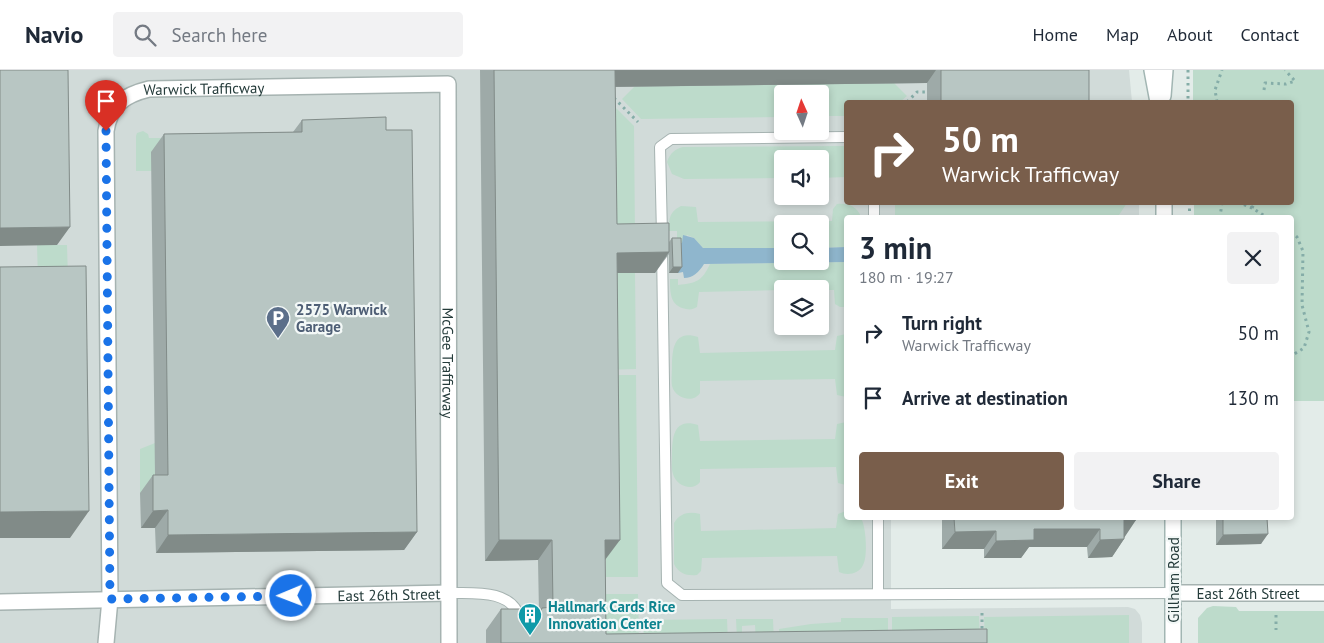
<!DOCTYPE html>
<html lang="en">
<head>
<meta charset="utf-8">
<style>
  :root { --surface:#fff; --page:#f2f2f3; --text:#1f2937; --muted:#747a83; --line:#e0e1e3; --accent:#795e4b }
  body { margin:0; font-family:"PT Sans",sans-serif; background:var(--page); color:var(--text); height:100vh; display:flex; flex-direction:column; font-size:19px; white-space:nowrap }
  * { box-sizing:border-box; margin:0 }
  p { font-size:16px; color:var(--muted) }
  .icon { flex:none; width:28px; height:28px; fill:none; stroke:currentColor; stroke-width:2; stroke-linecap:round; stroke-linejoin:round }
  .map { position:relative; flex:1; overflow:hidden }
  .drawer { position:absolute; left:844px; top:145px; width:450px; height:305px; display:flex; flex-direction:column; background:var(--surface); border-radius:5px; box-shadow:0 2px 8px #0003 }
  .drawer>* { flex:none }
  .top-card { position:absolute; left:844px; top:30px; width:450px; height:105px; border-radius:5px; box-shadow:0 2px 8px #0003; background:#795e4b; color:#fff; overflow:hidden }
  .needle { width:32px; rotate:357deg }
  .fabs { position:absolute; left:774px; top:15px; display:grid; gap:10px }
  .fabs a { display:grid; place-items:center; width:55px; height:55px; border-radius:5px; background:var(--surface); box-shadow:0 2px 8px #0003; font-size:25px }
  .pin { position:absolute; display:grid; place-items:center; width:42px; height:42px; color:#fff; margin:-51px -21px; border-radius:50% 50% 50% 0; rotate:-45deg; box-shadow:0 0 5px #0007 }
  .pin .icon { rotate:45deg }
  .me { position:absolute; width:55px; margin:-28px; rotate:269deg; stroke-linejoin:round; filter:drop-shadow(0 0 4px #0008) }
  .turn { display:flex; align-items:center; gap:18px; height:105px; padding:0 15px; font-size:22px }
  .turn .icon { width:65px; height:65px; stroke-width:2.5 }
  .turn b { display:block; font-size:35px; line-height:42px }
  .round { display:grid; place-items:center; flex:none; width:52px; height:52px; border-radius:5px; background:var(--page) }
  .headline { display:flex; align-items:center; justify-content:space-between; height:85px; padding:0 15px }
  h1 { font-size:30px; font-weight:700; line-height:38px }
  .cta { display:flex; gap:10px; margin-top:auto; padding:10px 15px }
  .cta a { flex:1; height:58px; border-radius:5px; background:var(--accent); color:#fff; font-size:20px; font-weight:700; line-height:58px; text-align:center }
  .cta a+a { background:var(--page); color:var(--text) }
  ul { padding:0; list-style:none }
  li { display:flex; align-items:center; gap:15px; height:65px; padding:0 15px }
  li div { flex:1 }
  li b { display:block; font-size:19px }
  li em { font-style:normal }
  header { display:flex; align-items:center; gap:30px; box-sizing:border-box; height:70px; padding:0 25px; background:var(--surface); border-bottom:1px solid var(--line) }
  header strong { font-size:24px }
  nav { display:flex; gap:28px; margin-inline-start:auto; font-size:18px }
  .search { width:350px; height:45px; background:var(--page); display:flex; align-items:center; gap:12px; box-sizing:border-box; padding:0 18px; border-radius:5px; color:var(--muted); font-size:19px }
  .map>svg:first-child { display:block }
  .built { fill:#d1dbd9; fill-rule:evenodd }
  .green { fill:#bddbcb }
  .water { fill:#8fb6cd }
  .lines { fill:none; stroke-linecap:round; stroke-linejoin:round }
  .lane-casing { stroke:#a6b3b1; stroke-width:12 }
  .street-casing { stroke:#a6b3b1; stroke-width:18 }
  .secondary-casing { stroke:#a2b6b3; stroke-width:18 }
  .path { stroke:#85ada8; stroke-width:3; stroke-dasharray:2.5 4; stroke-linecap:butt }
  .lane { stroke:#fff; stroke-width:10 }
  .street { stroke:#fff; stroke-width:15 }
  .secondary { stroke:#fff; stroke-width:15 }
  .wall { fill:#9eaaa8 }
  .shaded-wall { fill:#818b88 }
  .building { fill:#b8c6c3; stroke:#818b88 }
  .route { stroke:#1a73e8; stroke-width:9; stroke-dasharray:0 16.2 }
  .labels { text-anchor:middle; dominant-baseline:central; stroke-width:4.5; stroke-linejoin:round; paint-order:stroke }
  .street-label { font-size:15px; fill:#243b3a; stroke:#f3f8f7 }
  .service-label { font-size:15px; font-weight:bold; fill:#4e5e75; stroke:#f3f8f7; text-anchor:start }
  .culture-label { font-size:15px; font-weight:bold; fill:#0d838f; stroke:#f3f8f7; text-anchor:start }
</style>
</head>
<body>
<header>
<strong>Navio</strong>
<div class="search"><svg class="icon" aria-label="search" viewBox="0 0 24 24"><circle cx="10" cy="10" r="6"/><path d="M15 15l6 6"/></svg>Search here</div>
<nav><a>Home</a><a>Map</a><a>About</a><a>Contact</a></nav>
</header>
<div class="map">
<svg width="1324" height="573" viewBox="0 0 1324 573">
  <rect width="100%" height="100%" fill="#e3ece9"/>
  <path class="built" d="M0,0H1129L1132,32H846V132L1139,133V147L846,148V448H891V539L1128,537L1135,539L1140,545L1142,553V573H0ZM782,24H820V61H782ZM782,89H820V126H782ZM782,154H820V191H782ZM782,219H820V256H782Z"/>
  <path class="green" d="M1193,0H1324V331H1291V148L1194,147V133L1291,132V32H1193Z
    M894,13L907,26L900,32H846V46H820V24H782V47L641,49L622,29L635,16Z
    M614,36L634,56L635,167L602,174Z
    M143,61L148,64L149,68H209L152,101H136V66L137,63Z
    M846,76V107L820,108V89H782V108L684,109L672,104L667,92C670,83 675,79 683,77Z
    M895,133V132L1127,133L1117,148L895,147Z
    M837,134C848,133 857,136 861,147L846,148V177L820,178V154H782V178H703L694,168L687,165L683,173H677V161H669C669,149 669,142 681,136L696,137L698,152L832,151L833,139Z
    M37,175H67L68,209H38Z
    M846,192V237H840L835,234L834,220H820V219L699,222L697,237C693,239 691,240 686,239C670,236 670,223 670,209H678V215C697,213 702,211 710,194Z
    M603,203H635L636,299L603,300Z
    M846,264V327L837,325L835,309L700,311V323C693,334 675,328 672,316C671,310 672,303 672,297C672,279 674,259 698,267L700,283L835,280L837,266Z
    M610,305H636L638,507H606L604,309Z
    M846,352V415L838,413L836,397L700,399V412C693,422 676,416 673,404C671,398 672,391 672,385C672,367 674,347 698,355L700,371L835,369L837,354Z
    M155,373V423H140V379Z
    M846,441V448H861C866,456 868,486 863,495C859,504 847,506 839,502L837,486L702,488L701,501L697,505C687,506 679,504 674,494V453C680,443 689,441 700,444L701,461L836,458L838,444Z
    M606,524H638L639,573L595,562L613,561L612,553H606Z
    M1213,536L1236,537L1239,541H1324V573H1198V548L1207,538Z
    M1129,545V573H985L984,547Z
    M979,546L980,573L892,565V547Z
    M841,548H888V561L780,573L779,559L811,554L841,552Z
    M727,549L728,573H644L643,550Z
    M736,549H773L774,573H756L755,555L742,556V570H737Z"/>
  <path class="water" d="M683,165L694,168L703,178H782V191H820V178L846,177V192L704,194C699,202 693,208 684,208L683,202L678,203L677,173H682Z"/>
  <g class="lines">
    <g class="lane-casing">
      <path id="lane" d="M874,132V148
        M662,165L660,77L671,69L846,67
        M662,179L667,513L682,525L1173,523
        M878,448V524
        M449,523C473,523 514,519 520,550"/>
    </g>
    <g class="street-casing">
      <g id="street">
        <path id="s1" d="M1173,523H1324"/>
        <path id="s2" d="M0,532L449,523"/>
        <path id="s3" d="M106,573L110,529L106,61C110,35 124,25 149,19L448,14L449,573"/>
      </g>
    </g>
    <g class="secondary-casing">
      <path id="secondary" d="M1152,0L1158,32
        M1163,26L1165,0
        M1164,132V148
        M1173,448V573"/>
    </g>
    <path class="path" d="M1188,0V32
      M1264,20L1265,13L1286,14L1295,11L1285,0
      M614,28L638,52
      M907,32L917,22H927
      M1217,32L1215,20L1222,0
      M1189,132L1190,148
      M1238,132L1252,138L1268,148
      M1252,138L1255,132
      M1220,148L1222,132
      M1291,162L1297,167L1303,181L1302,235L1309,262L1304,278L1291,286
      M982,543V562
      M1276,545V560"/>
    <use href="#lane" class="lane"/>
    <use href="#street" class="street"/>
    <use href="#secondary" class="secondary"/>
  </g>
  <path class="wall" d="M480,0H1089V32H927V13L615,17L617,154L669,172L672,168L678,203H669V184L655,203H617L605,490L606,564L987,573H486V560L501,539L531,543L536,545L539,543L538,490L485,491Z
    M302,50L386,60L417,462L404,480L156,483L155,458H141L140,423L153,405H155L151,82L164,64L293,62Z
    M942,448H1136L1124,467V469L1112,487L1088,488L1087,477H1029L1021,488H984V479H942Z
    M1216,448H1267L1261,474L1216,475Z"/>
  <path class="shaded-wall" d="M612,0H936L927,13L601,17Z
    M70,157L57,175L0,176V158Z
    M669,182L655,203H603L617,183Z
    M673,197H682L678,203H669Z
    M168,440L155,458H141L153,441Z
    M89,441L70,468H0V442Z
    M1124,450H1136L1124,468Z
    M1034,459H1100L1087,477H1029L1021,488H984L996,471Z
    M996,461L984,479H942L955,462Z
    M417,462L404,480L156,483L168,465Z
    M1268,464L1261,474L1216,475L1223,465Z
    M1124,469L1112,487L1088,488L1100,470Z
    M499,470H552L538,490L485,491Z
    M605,470H620L605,490Z"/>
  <path class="building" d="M0,0H68L70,157L0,158Z
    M494,0H615L617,154L669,153V182L617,183L620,470H605L606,564L987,559V573H501V539H528L531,543L536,545L540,543L542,538L553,537L552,470H499Z
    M941,0H1089V32H941Z
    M386,47V60H412L417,462L168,465V440L153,441V405H168L164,64L302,62V50Z
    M672,168H681L682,197H673Z
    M86,196L89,441L0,442V197Z
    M954,448H1136V450H1124V469L1100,470V459H1034V470L996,471V461L955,462Z
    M1223,448H1267L1268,464L1223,465Z"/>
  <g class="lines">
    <path class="route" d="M106,61L110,529L291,526"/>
  </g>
  <defs>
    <g id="parking-pin" transform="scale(1.25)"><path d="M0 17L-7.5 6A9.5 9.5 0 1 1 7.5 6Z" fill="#5c6f8a" stroke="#f3f8f7"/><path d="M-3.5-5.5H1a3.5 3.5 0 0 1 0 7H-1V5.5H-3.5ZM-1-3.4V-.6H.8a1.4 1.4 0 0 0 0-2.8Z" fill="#fff"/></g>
    <g id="building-pin" transform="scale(1.25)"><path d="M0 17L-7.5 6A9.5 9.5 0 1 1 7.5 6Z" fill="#0f9aa8" stroke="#f3f8f7"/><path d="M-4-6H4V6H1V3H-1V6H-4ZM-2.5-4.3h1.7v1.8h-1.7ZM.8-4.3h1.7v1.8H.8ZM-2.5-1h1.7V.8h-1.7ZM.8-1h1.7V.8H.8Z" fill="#fff"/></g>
  </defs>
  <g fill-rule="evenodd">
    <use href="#parking-pin" x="278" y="248"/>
    <use href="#building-pin" x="530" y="545"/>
  </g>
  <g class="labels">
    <g class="street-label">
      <text stroke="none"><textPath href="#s3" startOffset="632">Warwick Trafficway</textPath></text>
      <text stroke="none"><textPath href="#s3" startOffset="1155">McGee Trafficway</textPath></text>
      <text transform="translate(1173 510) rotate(-90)">Gillham Road</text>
      <text stroke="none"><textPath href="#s1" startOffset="75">East 26th Street</textPath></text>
      <text stroke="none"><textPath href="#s2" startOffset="389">East 26th Street</textPath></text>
    </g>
    <g class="service-label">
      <text x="296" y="239">2575 Warwick<tspan x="296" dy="17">Garage</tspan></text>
    </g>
    <g class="culture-label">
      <text x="548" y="536">Hallmark Cards Rice<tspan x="548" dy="17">Innovation Center</tspan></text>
    </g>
  </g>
</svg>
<div class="fabs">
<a><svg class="needle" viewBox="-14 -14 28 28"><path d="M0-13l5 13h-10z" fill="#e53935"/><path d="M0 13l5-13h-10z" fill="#747a83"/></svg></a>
<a><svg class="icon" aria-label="sound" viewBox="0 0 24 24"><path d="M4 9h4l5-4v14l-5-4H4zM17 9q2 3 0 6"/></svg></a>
<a><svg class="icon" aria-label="search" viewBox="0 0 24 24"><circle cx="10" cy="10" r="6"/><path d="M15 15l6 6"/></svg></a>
<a><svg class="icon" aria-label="layers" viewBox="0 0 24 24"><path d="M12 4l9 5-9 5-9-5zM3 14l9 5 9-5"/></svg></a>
</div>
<div class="pin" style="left:106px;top:61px;background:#d93025"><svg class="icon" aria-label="arrive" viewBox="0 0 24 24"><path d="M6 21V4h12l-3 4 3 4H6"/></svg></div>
<svg class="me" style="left:291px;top:526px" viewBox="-20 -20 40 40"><circle r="17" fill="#1a73e8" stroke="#fff" stroke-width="3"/><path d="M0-11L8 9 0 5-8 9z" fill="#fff"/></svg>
<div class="top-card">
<div class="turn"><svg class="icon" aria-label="right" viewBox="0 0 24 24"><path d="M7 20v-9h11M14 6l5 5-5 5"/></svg><div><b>50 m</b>Warwick Trafficway</div></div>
</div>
<section class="drawer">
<div class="headline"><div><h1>3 min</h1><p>180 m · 19:27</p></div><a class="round"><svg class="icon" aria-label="close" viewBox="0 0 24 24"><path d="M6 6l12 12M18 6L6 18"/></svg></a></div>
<ul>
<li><svg class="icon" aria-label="right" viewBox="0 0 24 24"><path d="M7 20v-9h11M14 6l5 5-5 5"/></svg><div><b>Turn right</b><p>Warwick Trafficway</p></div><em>50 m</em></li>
<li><svg class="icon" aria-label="arrive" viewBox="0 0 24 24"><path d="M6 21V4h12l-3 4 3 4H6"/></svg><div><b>Arrive at destination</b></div><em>130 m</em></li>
</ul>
<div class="cta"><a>Exit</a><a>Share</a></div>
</section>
</div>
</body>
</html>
